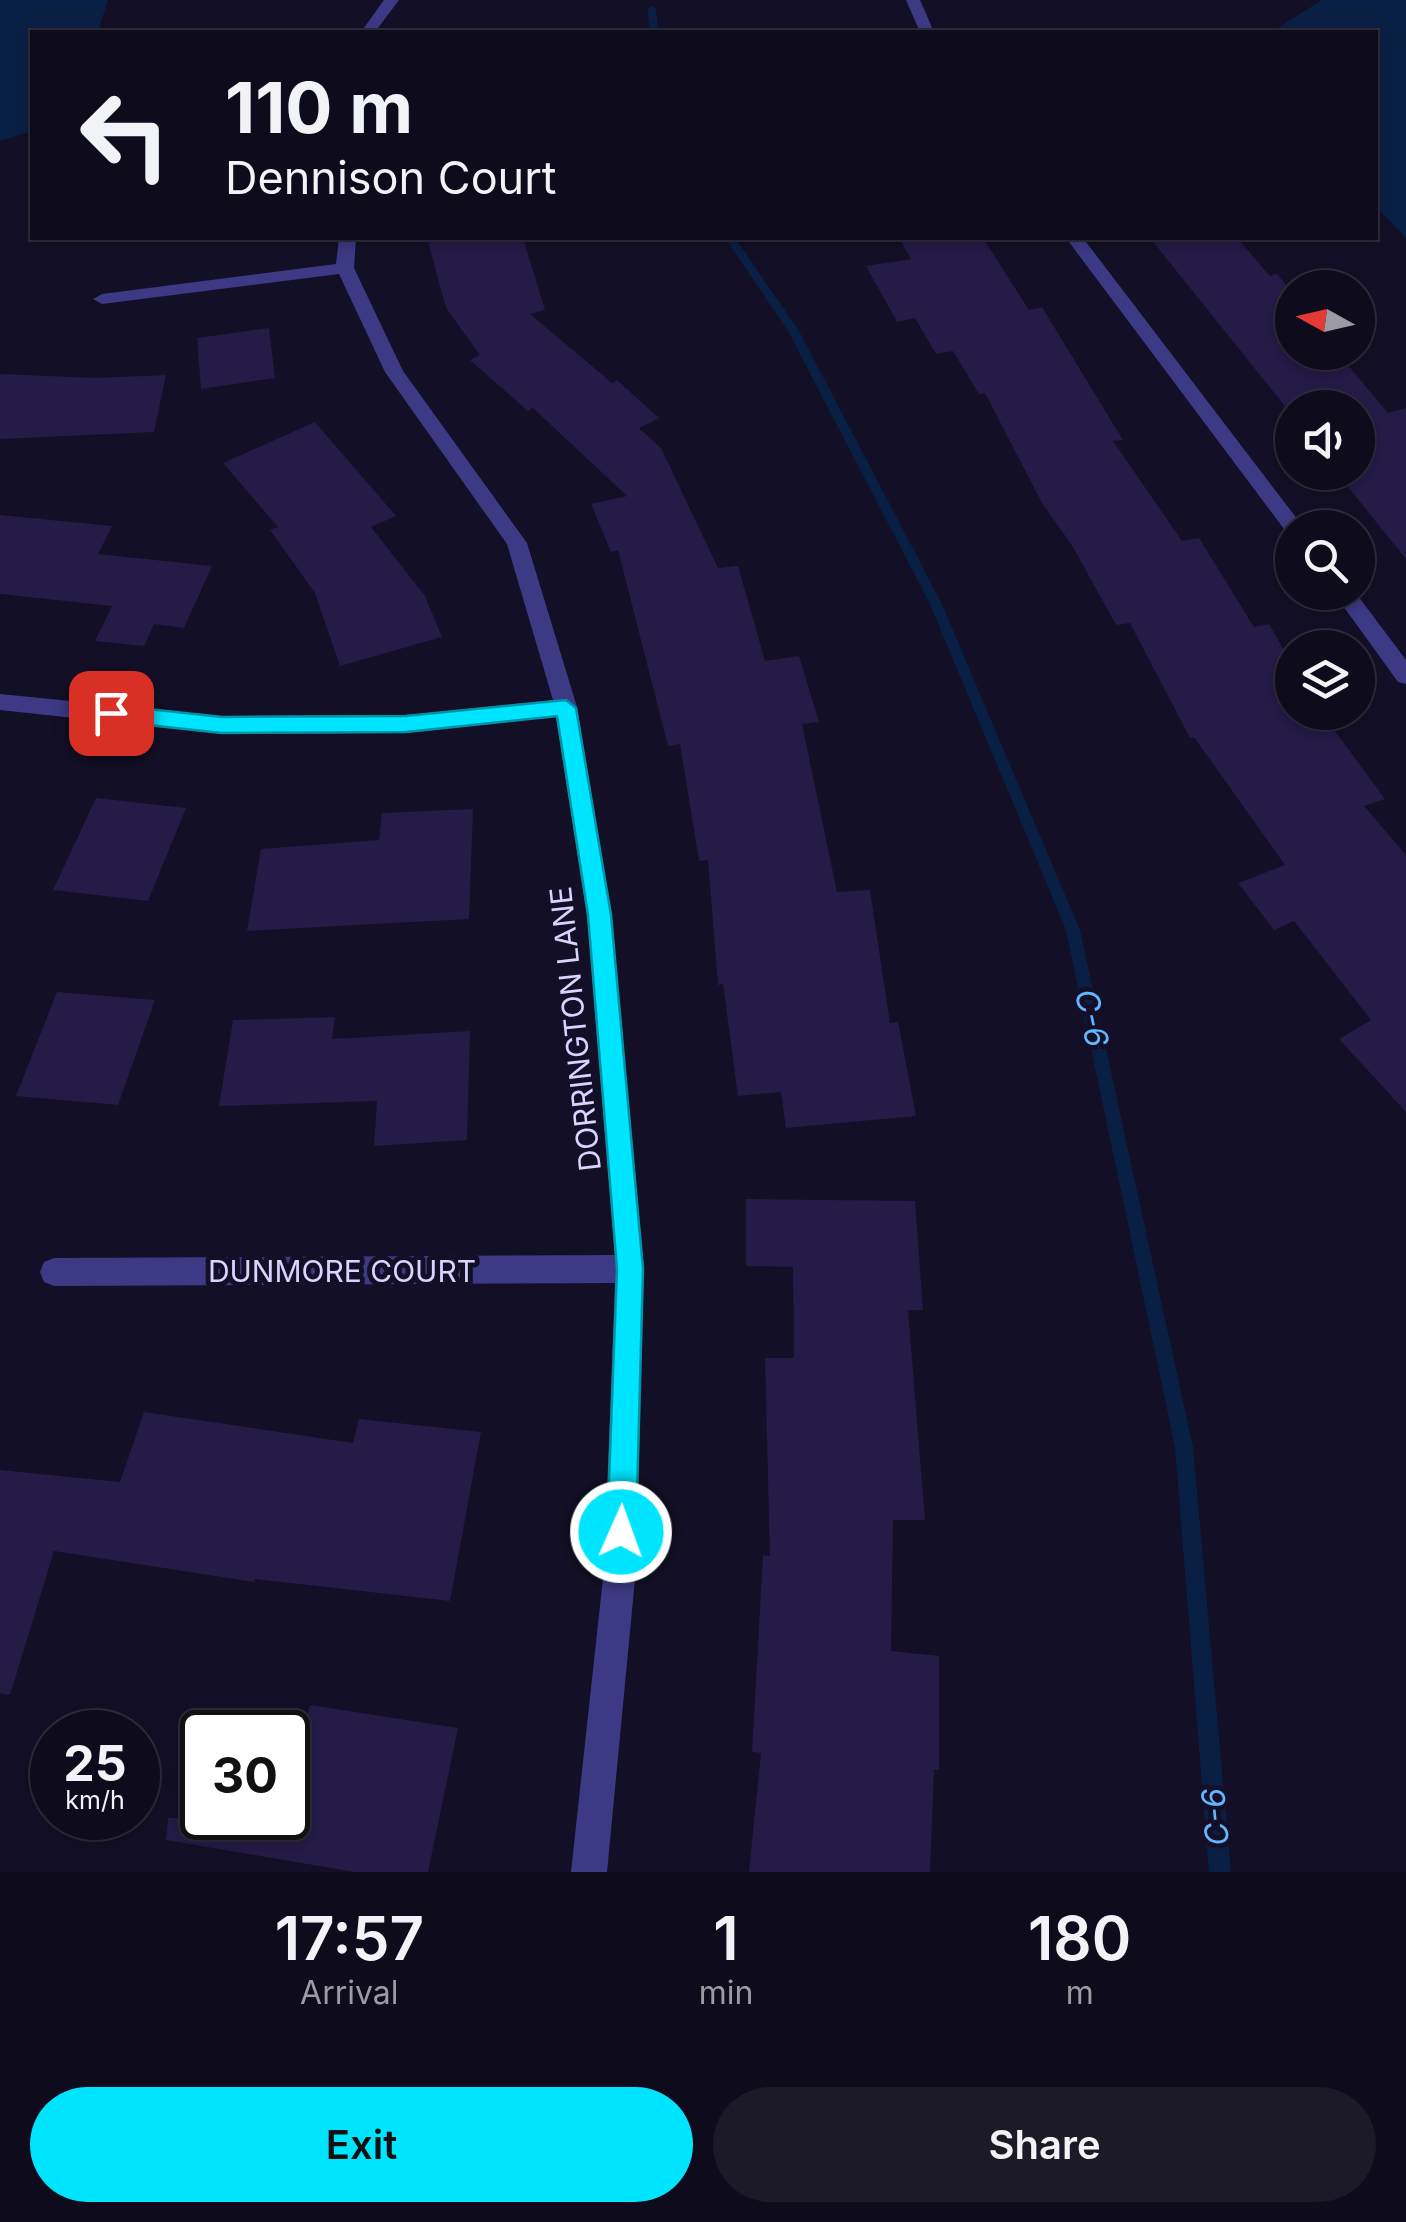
<!DOCTYPE html>
<html lang="en">
<head>
<meta charset="utf-8">
<style>
  :root { --surface:#0e0b1c; --page:#1c1929; --text:#f1f3f6; --muted:#9b9ba3; --line:#2e2b3b; --accent:#00e5ff }
  body { margin:0; font-family:Inter,sans-serif; background:var(--page); color:var(--text); height:100vh; display:flex; flex-direction:column; font-size:38px; white-space:nowrap }
  * { box-sizing:border-box; margin:0 }
  p { font-size:32px; color:var(--muted) }
  .icon { flex:none; width:55px; height:55px; fill:none; stroke:currentColor; stroke-width:2; stroke-linecap:round; stroke-linejoin:round }
  .map { position:relative; height:1872px; overflow:hidden }
  .drawer { display:flex; flex-direction:column; background:var(--surface); flex:1 }
  .drawer>* { flex:none }
  .guide { position:absolute; left:30px; top:30px; width:1348px; height:210px; border-radius:0px; box-shadow:0 5px 15px #0003,0 0 0 2px var(--line); background:#0e0b1c; color:var(--text); overflow:hidden }
  .needle { width:65px; rotate:278deg }
  .buttons { position:absolute; left:1275px; top:270px; display:grid; gap:20px }
  .buttons a { display:grid; place-items:center; width:100px; height:100px; border-radius:50%; background:var(--surface); box-shadow:0 5px 15px #0003,0 0 0 2px var(--line); font-size:50px }
  .speed { position:absolute; left:30px; top:1710px; display:flex; gap:20px; font-size:50px; font-weight:700; text-align:center }
  .speed>* { display:grid; place-content:center; width:130px; height:130px; border-radius:50%; background:var(--surface); box-shadow:0 5px 15px #0003,0 0 0 2px var(--line); line-height:1 }
  .speed small { font-size:25px; font-weight:400 }
  .speed .limit { border:5px solid #111; border-radius:15px; background:#fff; color:#111 }
  .pin { position:absolute; display:grid; place-items:center; width:85px; height:85px; color:#fff; margin:-42px; border-radius:20px; box-shadow:0 5px 15px #0006 }
  .me { position:absolute; width:110px; margin:-55px; rotate:2deg; stroke-linejoin:round; filter:drop-shadow(0 0 8px #0008) }
  .turn { display:flex; align-items:center; gap:35px; height:210px; padding:0 30px; font-size:45px }
  .turn .icon { width:130px; height:130px; stroke-width:2.5 }
  .turn b { display:block; font-size:70px; line-height:85px }
  .eta { display:flex; justify-content:space-evenly; align-items:center; height:170px; text-align:center }
  .eta b { font-size:60px; font-weight:600; line-height:70px }
  .primary-button { display:flex; gap:20px; margin-top:auto; padding:20px 30px }
  .primary-button a { flex:1; height:115px; border-radius:60px; background:var(--accent); color:#111; font-size:40px; font-weight:600; line-height:115px; text-align:center }
  .primary-button a+a { background:var(--page); color:var(--text) }
  .map>svg:first-child { display:block }
  .water { fill:#0a1f44 }
  .lines { fill:none; stroke-linecap:round; stroke-linejoin:round }
  .stream { fill:#0a1f44; fill-rule:evenodd }
  .building { fill:#241b47 }
  .minor { fill:#3d3a85; fill-rule:evenodd }
  .route { fill:#00e5ff; stroke:#0095a6; stroke-width:2.5 }
  .labels { text-anchor:middle; dominant-baseline:central; stroke-width:10; stroke-linejoin:round; paint-order:stroke }
  .street-label { font-size:30px; fill:#d9d4ff; stroke:#130f26 }
  .water-label { font-size:32px; font-style:italic; fill:#62b6ff; stroke:#130f26 }
</style>
</head>
<body>
<div class="map">
<svg width="1406" height="1872" viewBox="0 0 1406 1872">
  <rect width="100%" height="100%" fill="#130f26"/>
  <path class="water" d="M0,0H108L98,32H32V131L0,141Z
    M1322,0H1406V238L1375,206V32H1271Z"/>
  <g class="lines">
    <path class="stream" d="M652,6L656,9L658,32H649L648,9Z
      M725,238H735L799,331L941,602L1080,930L1193,1447L1231,1872H1209L1175,1447L1066,930L929,602L788,331Z"/>
  </g>
  <path class="building" d="M427,238H523L545,310L530,314L612,383L617,380L659,418L639,428L661,448L718,568L738,566L765,661L799,656L819,722L802,724L837,892L870,890L890,1023L898,1022L916,1116L786,1128L781,1092L738,1096L723,984L718,985L708,860L699,861L680,744L668,746L618,550L611,552L591,504L627,496L533,408L528,411L470,360L480,355L446,308Z
    M899,238H983L1029,310L1042,307L1123,440L1113,441L1182,541L1199,538L1254,627L1269,624L1292,664V712H1321L1385,799L1364,806L1406,855V1112L1339,1039L1371,1020L1294,921L1274,930L1238,883L1285,865L1194,737L1190,738L1130,623L1116,625L1073,547L1042,503L985,393L979,394L953,351L936,354L915,318L897,322L866,266L911,259Z
    M1150,238H1237L1270,276L1277,274L1292,292V352H1337L1388,413L1406,408V559L1336,472H1358V408H1292V415Z
    M269,328L275,378L201,389L197,338Z
    M0,374L96,378L166,375L154,432L0,439Z
    M315,422L396,516L371,527L425,596L442,637L340,666L315,593L270,530L278,527L223,463Z
    M0,515L112,526L98,554L212,566L184,628L154,624L144,646L95,641L112,606L0,594Z
    M96,798L186,808L148,901L53,890Z
    M473,809L469,919L247,931L261,849L379,840L382,813Z
    M57,992L155,1000L118,1105L16,1096Z
    M335,1017L332,1039L470,1031L467,1140L374,1146L377,1101L219,1106L233,1020Z
    M746,1199L915,1201L923,1310H908L925,1520H893L891,1651L939,1656V1770L934,1769L930,1872H749L761,1753L752,1752L763,1555L770,1556L765,1358H794L793,1267L746,1266Z
    M144,1412L353,1443L359,1419L481,1432L450,1601L255,1579L254,1582L54,1551L10,1695L0,1693V1470L120,1482Z
    M310,1705L458,1728L428,1872H355L166,1840L168,1818H288V1757L296,1758Z"/>
  <g class="lines">
    <path class="minor" d="M384,0H399L375,32H361Z
      M906,0H920L934,32H920Z
      M339,238H356L354,268L403,371L527,543L577,707L611,915L644,1269L636,1569L607,1872H571L604,1569L615,1283L54,1286L44,1282L40,1272L44,1262L54,1258L615,1255L587,915L556,717L406,733L222,734L0,710V694L222,716L406,715L553,700L507,544L385,372L339,274L102,304L93,299L102,294L336,264Z
      M1066,238H1083L1304,528H1292V535L1287,533Z
      M1333,592H1355L1406,660V684L1398,682Z"/>
  </g>
  <path class="route" d="M566,700L576,708L611,915L643,1269L636,1532L631,1542L621,1546L611,1542L607,1532L617,1269L588,915L557,716L406,732L222,733L111,721L101,713L111,705L222,717L406,716Z"/>
  <g class="labels">
    <g class="street-label">
      <text transform="translate(575 1029) rotate(-96)">DORRINGTON LANE</text>
      <text x="342" y="1271">DUNMORE COURT</text>
    </g>
    <g class="water-label">
      <text transform="translate(1092 1018) rotate(78)">C-6</text>
      <text transform="translate(1215 1817) rotate(-95)">C-6</text>
    </g>
  </g>
</svg>
<div class="buttons">
<a><svg class="needle" viewBox="-14 -14 28 28"><path d="M0-13l5 13h-10z" fill="#e53935"/><path d="M0 13l5-13h-10z" fill="#9b9ba3"/></svg></a>
<a><svg class="icon" aria-label="sound" viewBox="0 0 24 24"><path d="M4 9h4l5-4v14l-5-4H4zM17 9q2 3 0 6"/></svg></a>
<a><svg class="icon" aria-label="search" viewBox="0 0 24 24"><circle cx="10" cy="10" r="6"/><path d="M15 15l6 6"/></svg></a>
<a><svg class="icon" aria-label="layers" viewBox="0 0 24 24"><path d="M12 4l9 5-9 5-9-5zM3 14l9 5 9-5"/></svg></a>
</div>
<div class="speed"><div>25<small>km/h</small></div><div class="limit">30</div></div>
<div class="pin" style="left:111px;top:713px;background:#d93025"><svg class="icon" aria-label="arrive" viewBox="0 0 24 24"><path d="M6 21V4h12l-3 4 3 4H6"/></svg></div>
<svg class="me" style="left:621px;top:1532px" viewBox="-20 -20 40 40"><circle r="17" fill="#00e5ff" stroke="#fff" stroke-width="3"/><path d="M0-11L8 9 0 5-8 9z" fill="#fff"/></svg>
<div class="guide">
<div class="turn"><svg class="icon" aria-label="left" viewBox="0 0 24 24"><path d="M17 20v-9H6M10 6l-5 5 5 5"/></svg><div><b>110 m</b>Dennison Court</div></div>
</div>
</div>
<section class="drawer">
<div class="eta">
<div><b>17:57</b><p>Arrival</p></div>
<div><b>1</b><p>min</p></div>
<div><b>180</b><p>m</p></div>
</div>
<div class="primary-button"><a>Exit</a><a>Share</a></div>
</section>
</body>
</html>
